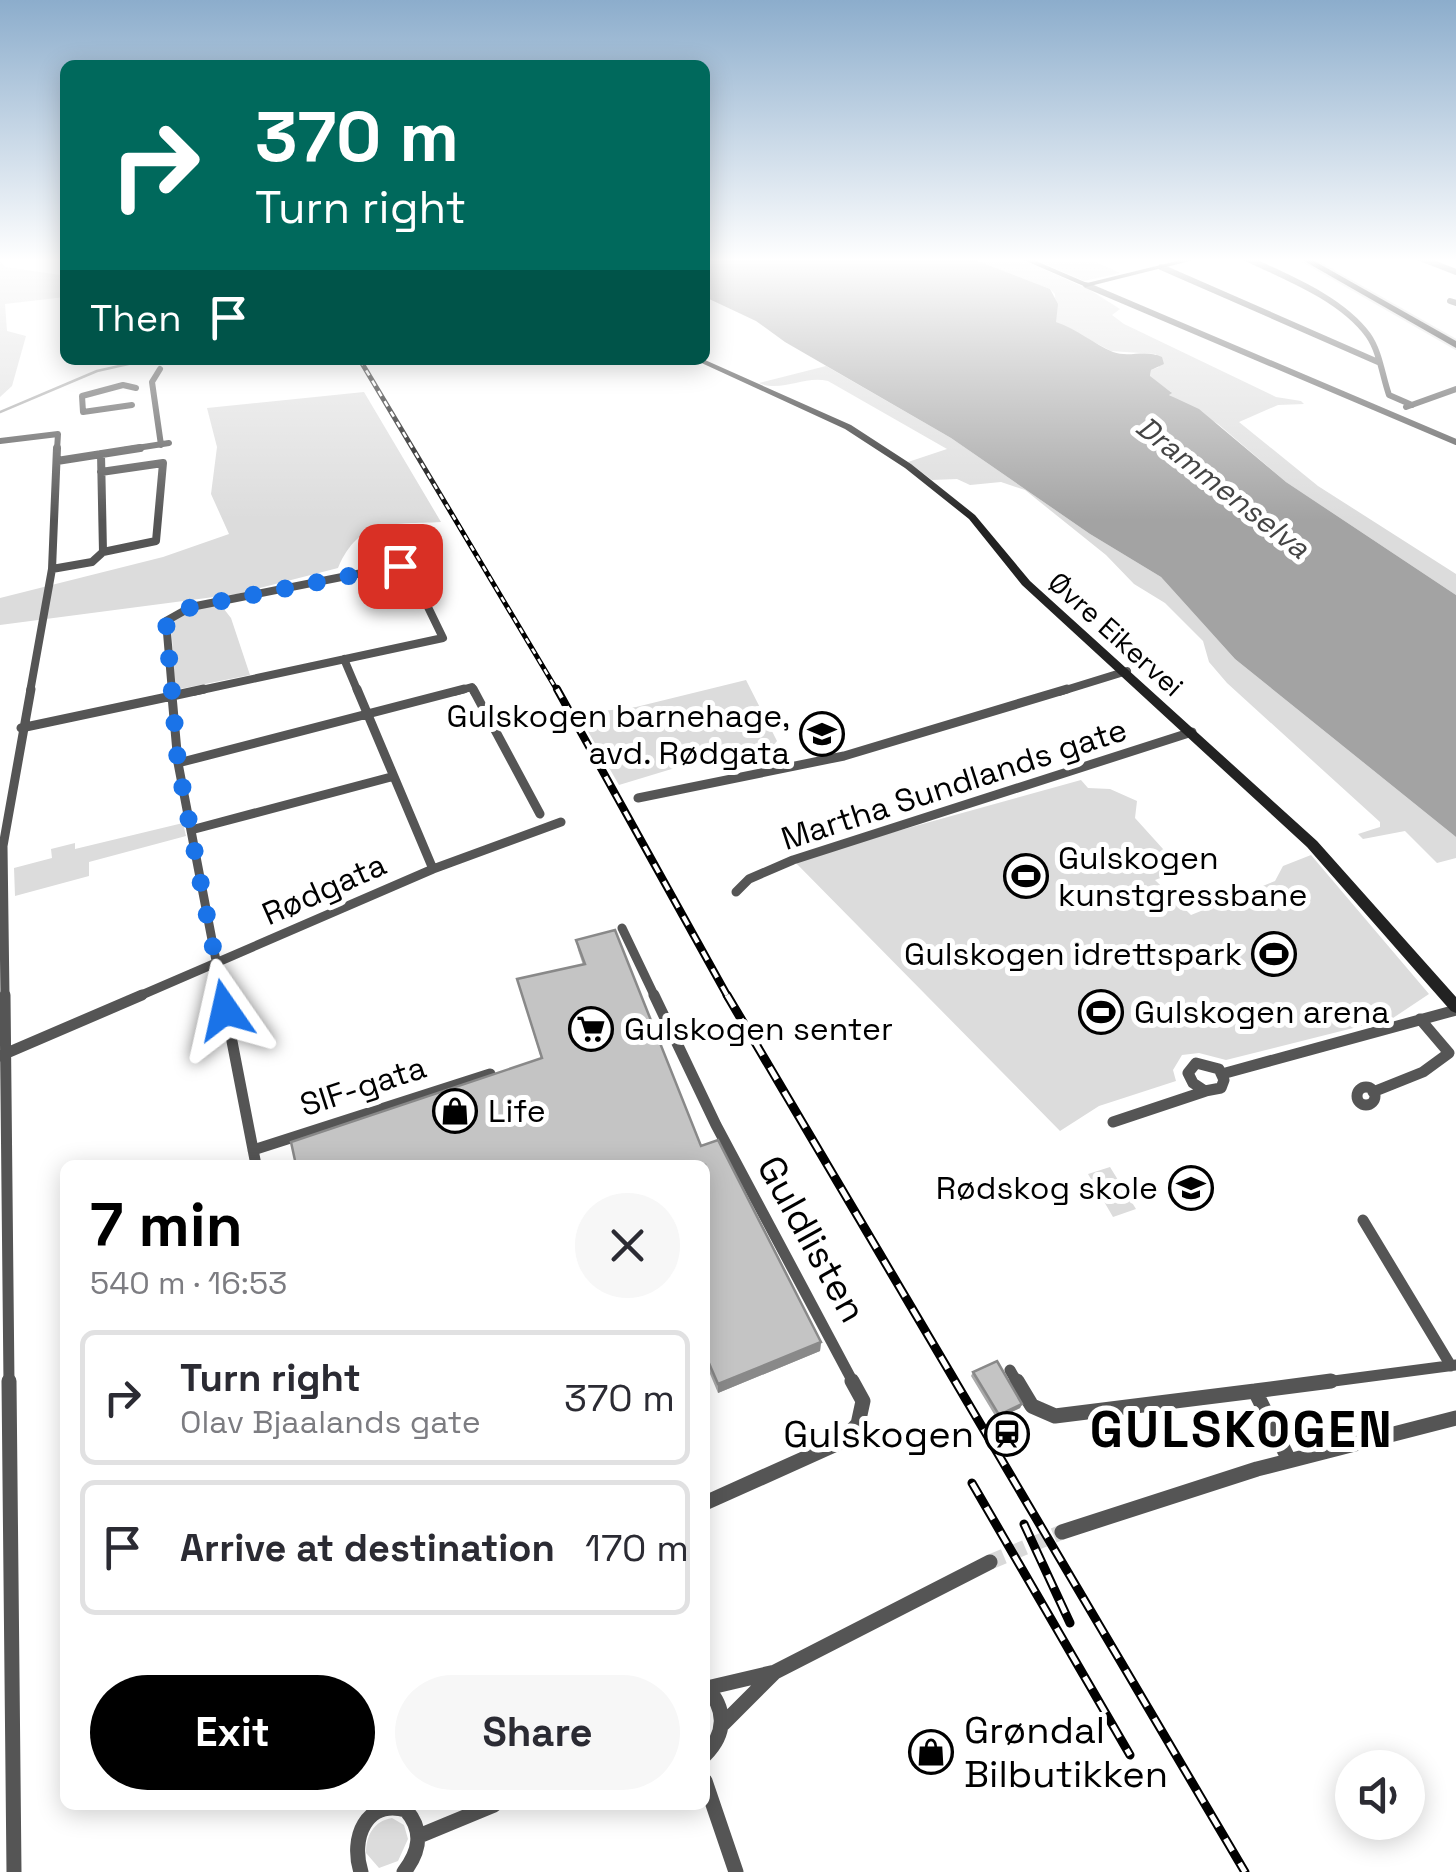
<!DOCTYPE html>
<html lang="en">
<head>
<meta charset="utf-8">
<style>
  :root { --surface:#fff; --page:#f7f7f7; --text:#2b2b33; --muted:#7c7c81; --line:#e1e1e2; --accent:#000 }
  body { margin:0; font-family:"Space Grotesk",sans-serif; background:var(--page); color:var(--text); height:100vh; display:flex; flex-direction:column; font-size:38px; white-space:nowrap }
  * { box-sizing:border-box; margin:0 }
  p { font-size:32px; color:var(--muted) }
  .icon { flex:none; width:55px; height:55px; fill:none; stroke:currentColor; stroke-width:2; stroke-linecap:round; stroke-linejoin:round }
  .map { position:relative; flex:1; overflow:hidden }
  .sheet { position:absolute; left:60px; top:1160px; width:650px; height:650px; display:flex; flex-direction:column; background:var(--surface); border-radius:15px; box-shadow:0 5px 25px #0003 }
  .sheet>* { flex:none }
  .guide { position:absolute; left:60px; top:60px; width:650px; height:305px; border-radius:15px; box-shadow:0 5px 25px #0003; background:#00695c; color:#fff; overflow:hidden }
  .buttons { position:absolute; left:1335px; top:1750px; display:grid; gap:20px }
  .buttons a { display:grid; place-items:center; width:90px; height:90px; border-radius:50%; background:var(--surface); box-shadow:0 5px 25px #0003; font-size:50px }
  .pin { position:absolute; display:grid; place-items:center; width:85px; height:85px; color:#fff; margin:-42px; border-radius:20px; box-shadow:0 5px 15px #0006 }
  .me { position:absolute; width:110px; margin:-55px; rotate:349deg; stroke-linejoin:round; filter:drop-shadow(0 0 8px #0008) }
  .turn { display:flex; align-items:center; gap:35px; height:210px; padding:0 30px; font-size:45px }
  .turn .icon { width:130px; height:130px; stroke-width:2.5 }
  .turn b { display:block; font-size:70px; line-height:85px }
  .then { display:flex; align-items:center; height:95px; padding:0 30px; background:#0003; gap:20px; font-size:38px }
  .round { display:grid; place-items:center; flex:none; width:105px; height:105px; border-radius:52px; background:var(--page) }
  .summary { display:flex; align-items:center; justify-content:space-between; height:170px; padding:0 30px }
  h1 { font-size:60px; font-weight:700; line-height:75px; color:var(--accent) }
  .action { display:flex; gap:20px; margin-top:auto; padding:20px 30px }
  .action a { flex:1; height:115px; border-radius:60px; background:var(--accent); color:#fff; font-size:40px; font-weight:700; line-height:115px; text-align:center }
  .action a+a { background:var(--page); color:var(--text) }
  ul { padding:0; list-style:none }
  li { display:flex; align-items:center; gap:30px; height:135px; margin:0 20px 15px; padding:0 10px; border:5px solid var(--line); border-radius:15px }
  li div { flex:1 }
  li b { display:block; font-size:38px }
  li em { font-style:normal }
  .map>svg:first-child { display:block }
  .green { fill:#dcdcdc }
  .water { fill:#a3a3a3 }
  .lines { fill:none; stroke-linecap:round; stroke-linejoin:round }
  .stream { stroke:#a3a3a3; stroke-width:2.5 }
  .street-tunnel { stroke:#d9d9d9; stroke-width:15; stroke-dasharray:15 8; stroke-linecap:butt }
  .primary-casing { stroke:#dbdbdb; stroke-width:4 }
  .street-far4 { stroke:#555; stroke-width:6 }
  .street-far3 { stroke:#555; stroke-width:8 }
  .street-far2 { stroke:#555; stroke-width:9 }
  .street-far1 { stroke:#555; stroke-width:11 }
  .street { stroke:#555; stroke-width:15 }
  .secondary { fill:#222; fill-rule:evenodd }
  .primary { fill:#000; fill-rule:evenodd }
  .rail-far2-casing { stroke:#000; stroke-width:5 }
  .rail-far1-casing { stroke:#000; stroke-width:8 }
  .rail-casing { stroke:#000; stroke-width:9 }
  .rail-far2 { stroke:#fff; stroke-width:2.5; stroke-dasharray:6; stroke-linecap:butt }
  .rail-far1 { stroke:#fff; stroke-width:4; stroke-dasharray:10; stroke-linecap:butt }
  .rail { stroke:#fff; stroke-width:5; stroke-dasharray:14; stroke-linecap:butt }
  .wall { fill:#a9a9a9 }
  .shaded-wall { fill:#898989 }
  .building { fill:#c4c4c4; stroke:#898989; stroke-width:2.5 }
  .route { stroke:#1a73e8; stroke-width:18; stroke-dasharray:0 32.4 }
  .labels { text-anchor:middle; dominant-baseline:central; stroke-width:10; stroke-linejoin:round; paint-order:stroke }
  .far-street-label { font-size:28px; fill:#000; stroke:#fff }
  .far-water-label { font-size:30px; font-style:italic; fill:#444; stroke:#fff }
  .poi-label { font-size:32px; fill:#000; stroke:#fff; text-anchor:start }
  .street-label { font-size:32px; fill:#000; stroke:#fff }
  .near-street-label { font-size:38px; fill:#000; stroke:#fff }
  .near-poi-label { font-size:38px; fill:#000; stroke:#fff; text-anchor:end }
  .near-district-label { font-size:50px; font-weight:bold; letter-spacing:2.5px; fill:#000; stroke:#fff }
</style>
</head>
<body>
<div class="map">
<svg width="1456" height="1872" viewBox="0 0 1456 1872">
  <rect width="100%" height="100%" fill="#fff"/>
  <path class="green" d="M970,258H1019L1090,290L1120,309L1112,315L1124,324L1276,397L1301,401L1304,404L1278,405L1239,422L1318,486L1456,574V595L1286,482L1218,424L1168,394L1171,392L1150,377L1151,370L1159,367L1156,354L1111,351L1056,322L1055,294L1050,289Z
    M1031,258H1087L1120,273L1084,281Z
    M0,260L5,267L60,275L65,283V297L5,304L7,331L26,336L12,386L0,397Z
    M826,366L951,438L1090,534L1161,577L1235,659L1456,837V858L1437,863L1405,831L1363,839L1358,834L1380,827V822L1227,683L1209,662L1203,641L1165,603L1134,584L1106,555L1025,490L1001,482L970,485L957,479L932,480L908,462L947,449L828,381C804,375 782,393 759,383Z
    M364,392L441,522C392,525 360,517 338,568L237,594L0,625V598L163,557L229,534L211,494L217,447L207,408Z
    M220,604L231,618L250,675L175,690L171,620L183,612Z
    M746,680L777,741L772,747L675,768L619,785L578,714L636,707Z
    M1081,780L1088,788L1110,789L1137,801L1135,818L1182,870L1155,880L1191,915L1275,881L1283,866L1311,855L1429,994L1393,1018L1226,1060L1199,1053L1182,1055L1173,1070L1176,1081L1099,1106L1060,1131L793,860Z
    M183,823L186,836L89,862V876L15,896L14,868L52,858L51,849L75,843V849Z
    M1110,1167L1136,1209L1113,1217L1088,1174Z
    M392,1818L404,1825L408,1839L398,1861L379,1868L366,1853C366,1835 374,1821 392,1818Z"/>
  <path class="water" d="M705,258H970L1050,289L1058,304L1056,322C1077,329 1094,344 1113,352C1129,358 1145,349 1162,357L1164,364L1151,370L1150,376L1172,393L1169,395L1199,409L1286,482L1456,595V837L1235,659L1161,577L1090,534L951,438L785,342L756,321L705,297Z"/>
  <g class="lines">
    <path class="stream" d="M0,412L97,371L146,360"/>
    <path class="street-tunnel" d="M990,1562L1062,1532"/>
    <g class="primary-casing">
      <path id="primary" d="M1299,258H1309L1456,341V348Z"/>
    </g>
    <path class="street-far4" d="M1246,258C1286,277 1341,298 1368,335C1380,352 1382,375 1389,395L1412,405
      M1420,258L1456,272
      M1161,267L1378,362
      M1086,285L1456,442
      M1450,301L1456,303
      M160,369L152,382L161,445
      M132,405L83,412L82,396L123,385L136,388
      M1406,407L1456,389
      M0,441L58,434L57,450
      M124,450L169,443"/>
    <path class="street-far3" d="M57,461L140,448
      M101,472L163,463L156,541L103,552
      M52,569L92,562L103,552L101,454
      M344,659L358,692
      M30,692L52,569L57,448
      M172,692L166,621L191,607L392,567L410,570L443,638L192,692
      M454,692L472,687L474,692
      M1059,692L1127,671"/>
    <path class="street-far2" d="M172,689V696
      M357,689L433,869
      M473,689L540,814
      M172,696L178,763L223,997
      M172,696L204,689
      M21,728L172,696
      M178,763L464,689
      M638,798L844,756L1067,689
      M191,830L391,777
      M736,892L749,879L793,860L1192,732
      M622,928L655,997
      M5,997L3,846L31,689
      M137,997L433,869L561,822"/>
    <path class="street-far1" d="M5,995L9,1384
      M223,995L256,1165
      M654,995L716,1125L854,1384
      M0,1056L142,995
      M1196,1063L1219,1069L1224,1080L1221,1088L1205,1091L1193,1083L1188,1073Z
      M1222,1074L1456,1010
      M1357 1096a9 9 0 1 1 18 0a9 9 0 1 1-18 0Z
      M1373,1092L1423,1072L1449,1053L1420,1019
      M1113,1122L1206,1091
      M253,1150L490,1074
      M1363,1220L1451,1366
      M1010,1370L1018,1384
      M1311,1384L1456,1365"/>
    <path class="street" d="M9,1381L14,1872
      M1017,1381L1032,1406L1055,1416L1255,1391L1289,1460
      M1255,1391L1331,1381
      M705,1503L841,1442L858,1424L863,1401L852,1381
      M1062,1532L1257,1469L1456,1418
      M707,1688L775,1672L990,1562
      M723,1724L774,1673
      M705,1755C726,1734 727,1709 706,1687
      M705,1781L736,1872
      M419,1836L494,1805
      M361,1872C350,1838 366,1799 406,1810C424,1831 420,1851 404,1872"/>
    <path class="secondary" d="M1019,258H1029L1087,283L1189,258H1202L1086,287Z
      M695,360H705L851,425L911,464L975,515L1030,581L1317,841L1456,997V1013L1451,1011L1307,847L1022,585L969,519L905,468L845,429Z"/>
    <use href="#primary" class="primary"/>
    <g class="rail-far2-casing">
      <path id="rail-far2" d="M360,360L558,692"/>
    </g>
    <g class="rail-far1-casing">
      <path id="rail-far1" d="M557,689L728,997"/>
    </g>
    <g class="rail-casing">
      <path id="rail" d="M727,995L1245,1872
        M972,1483L1130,1755
        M1024,1524L1070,1623"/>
    </g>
    <use href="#rail-far2" class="rail-far2"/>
    <use href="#rail-far1" class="rail-far1"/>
    <use href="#rail" class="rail"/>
  </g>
  <path class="wall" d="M576,940L821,1342L820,1351L718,1393L705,1362V1165L541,1058L517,979L583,965L578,950Z
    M973,1372L1022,1404L1020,1408L997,1419L971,1376Z"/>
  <path class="shaded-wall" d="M821,1342L820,1351L718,1393V1384Z
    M1022,1404L1020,1408L997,1419L999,1415Z"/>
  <path class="building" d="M615,930L701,1146L718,1140L821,1342L718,1384L705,1354V1165H296L291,1142L542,1058L517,979L585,964L576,940Z
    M997,1361L1022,1404L999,1415L973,1372Z"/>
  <linearGradient id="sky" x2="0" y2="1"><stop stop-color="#8cadcc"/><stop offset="0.5" stop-color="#fff"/><stop offset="1" stop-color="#fff" stop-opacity="0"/></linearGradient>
  <rect width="1456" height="520" fill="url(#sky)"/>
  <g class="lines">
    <path class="route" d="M225,1010L178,764L166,621L191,607L400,566"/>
  </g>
  <defs>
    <g id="school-ring" transform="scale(2.25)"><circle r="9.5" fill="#fff" stroke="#000" stroke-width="1.5"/><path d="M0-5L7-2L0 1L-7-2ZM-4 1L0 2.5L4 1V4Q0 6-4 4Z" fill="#000"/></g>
    <g id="stadium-ring" transform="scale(2.25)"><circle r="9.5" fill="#fff" stroke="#000" stroke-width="1.5"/><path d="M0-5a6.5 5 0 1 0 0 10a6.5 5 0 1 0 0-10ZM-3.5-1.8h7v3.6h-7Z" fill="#000"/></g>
    <g id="supermarket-ring" transform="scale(2.25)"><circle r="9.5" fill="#fff" stroke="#000" stroke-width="1.5"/><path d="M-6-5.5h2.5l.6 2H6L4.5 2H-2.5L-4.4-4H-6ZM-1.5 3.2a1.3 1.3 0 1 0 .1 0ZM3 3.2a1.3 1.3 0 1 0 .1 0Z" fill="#000"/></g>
    <g id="shop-ring" transform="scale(2.25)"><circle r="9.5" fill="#fff" stroke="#000" stroke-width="1.5"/><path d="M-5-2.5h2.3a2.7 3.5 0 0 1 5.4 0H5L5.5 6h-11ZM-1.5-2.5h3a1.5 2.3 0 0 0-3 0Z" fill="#000"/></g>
    <g id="station-ring" transform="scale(2.25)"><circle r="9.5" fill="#fff" stroke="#000" stroke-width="1.5"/><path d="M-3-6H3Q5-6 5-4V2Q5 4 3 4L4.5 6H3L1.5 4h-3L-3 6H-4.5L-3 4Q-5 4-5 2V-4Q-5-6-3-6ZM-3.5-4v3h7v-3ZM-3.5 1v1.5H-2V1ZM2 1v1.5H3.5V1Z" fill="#000"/></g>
  </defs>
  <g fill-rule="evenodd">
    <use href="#school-ring" x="822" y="734"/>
    <use href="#stadium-ring" x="1026" y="876"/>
    <use href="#stadium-ring" x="1274" y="954"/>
    <use href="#stadium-ring" x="1101" y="1012"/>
    <use href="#supermarket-ring" x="591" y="1029"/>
    <use href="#shop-ring" x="455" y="1111"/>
    <use href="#school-ring" x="1191" y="1188"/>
    <use href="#station-ring" x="1007" y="1434"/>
    <use href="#shop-ring" x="931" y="1752"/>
  </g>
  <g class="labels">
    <g class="far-street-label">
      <text transform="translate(1116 634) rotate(42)">Øvre Eikervei</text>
    </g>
    <g class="far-water-label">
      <text transform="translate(1223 487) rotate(38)">Drammenselva</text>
    </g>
    <g class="poi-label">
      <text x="790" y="716" text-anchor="end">Gulskogen barnehage,<tspan x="790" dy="37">avd. Rødgata</tspan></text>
      <text x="1058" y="858">Gulskogen<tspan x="1058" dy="37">kunstgressbane</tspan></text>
      <text x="1242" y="954" text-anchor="end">Gulskogen idrettspark</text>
      <text x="1134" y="1012">Gulskogen arena</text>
      <text x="624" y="1029">Gulskogen senter</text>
      <text x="488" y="1111">Life</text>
      <text x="1158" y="1188" text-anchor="end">Rødskog skole</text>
    </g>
    <g class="street-label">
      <text transform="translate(954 784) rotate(-18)">Martha Sundlands gate</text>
      <text transform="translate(324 889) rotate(-24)">Rødgata</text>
      <text transform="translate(363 1086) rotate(-18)">SIF-gata</text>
    </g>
    <g class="near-street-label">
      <text transform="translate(812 1239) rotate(61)">Guldlisten</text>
    </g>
    <g class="near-poi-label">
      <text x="974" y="1434">Gulskogen</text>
      <text x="964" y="1730" text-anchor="start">Grøndal<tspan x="964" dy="44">Bilbutikken</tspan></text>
    </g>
    <g class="near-district-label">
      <text x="1242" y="1430">GULSKOGEN</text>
    </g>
  </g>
</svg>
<div class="buttons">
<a><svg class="icon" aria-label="sound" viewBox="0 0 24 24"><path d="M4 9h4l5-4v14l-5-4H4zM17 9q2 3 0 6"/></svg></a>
</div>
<div class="pin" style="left:400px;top:566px;background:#d93025"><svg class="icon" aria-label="arrive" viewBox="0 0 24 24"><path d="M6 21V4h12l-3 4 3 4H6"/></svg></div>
<svg class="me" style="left:225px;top:1010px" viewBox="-20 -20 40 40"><path d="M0-17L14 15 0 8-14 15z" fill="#1a73e8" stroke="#fff" stroke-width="4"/></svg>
<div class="guide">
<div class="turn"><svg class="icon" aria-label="right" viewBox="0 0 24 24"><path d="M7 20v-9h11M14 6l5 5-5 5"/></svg><div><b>370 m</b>Turn right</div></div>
<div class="then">Then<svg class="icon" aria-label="arrive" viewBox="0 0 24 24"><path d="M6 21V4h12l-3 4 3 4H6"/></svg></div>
</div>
<section class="sheet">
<div class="summary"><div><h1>7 min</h1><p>540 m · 16:53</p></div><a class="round"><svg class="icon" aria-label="close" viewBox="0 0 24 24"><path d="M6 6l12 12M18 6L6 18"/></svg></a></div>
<ul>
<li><svg class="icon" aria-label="right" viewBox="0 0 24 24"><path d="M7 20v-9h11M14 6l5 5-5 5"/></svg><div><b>Turn right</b><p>Olav Bjaalands gate</p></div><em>370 m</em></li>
<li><svg class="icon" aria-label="arrive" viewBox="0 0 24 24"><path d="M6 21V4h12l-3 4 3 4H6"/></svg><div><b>Arrive at destination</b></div><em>170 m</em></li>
</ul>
<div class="action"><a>Exit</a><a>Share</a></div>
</section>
</div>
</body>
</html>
